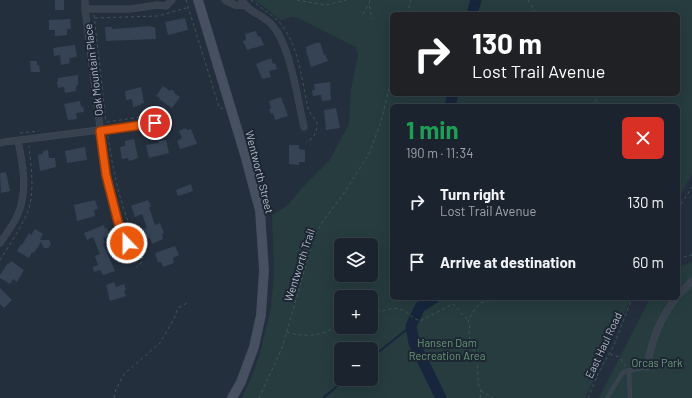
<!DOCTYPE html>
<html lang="en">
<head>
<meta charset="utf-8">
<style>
  :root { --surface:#1b232e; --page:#282f3a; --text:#f1f3f6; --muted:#a0a4aa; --line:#39404a }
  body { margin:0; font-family:Barlow,sans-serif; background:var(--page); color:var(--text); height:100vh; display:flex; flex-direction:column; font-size:15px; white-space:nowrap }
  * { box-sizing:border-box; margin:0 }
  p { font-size:13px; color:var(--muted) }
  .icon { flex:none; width:22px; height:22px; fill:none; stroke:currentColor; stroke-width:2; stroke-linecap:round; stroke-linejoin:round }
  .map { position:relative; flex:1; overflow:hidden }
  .sheet { position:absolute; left:390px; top:104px; width:290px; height:196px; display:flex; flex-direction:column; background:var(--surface); border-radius:6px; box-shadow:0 4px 16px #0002,0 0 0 1px var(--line) }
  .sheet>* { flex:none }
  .guide { position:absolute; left:390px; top:12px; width:290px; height:84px; border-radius:6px; box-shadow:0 4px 16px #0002,0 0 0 1px var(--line); background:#202124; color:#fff; overflow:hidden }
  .controls { position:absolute; left:334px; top:238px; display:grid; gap:8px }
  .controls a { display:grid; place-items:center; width:44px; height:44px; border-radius:6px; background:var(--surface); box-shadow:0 4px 16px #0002,0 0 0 1px var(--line); font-size:20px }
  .pin { position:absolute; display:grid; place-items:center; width:34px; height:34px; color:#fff; margin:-17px; border:2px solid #fff; border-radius:50%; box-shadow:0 1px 4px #0007 }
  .me { position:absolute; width:44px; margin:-22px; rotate:338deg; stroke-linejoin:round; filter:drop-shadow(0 0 3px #0008) }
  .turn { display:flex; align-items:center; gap:14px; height:84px; padding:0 16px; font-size:18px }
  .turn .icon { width:52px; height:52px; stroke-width:2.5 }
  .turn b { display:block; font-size:28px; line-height:34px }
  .round { display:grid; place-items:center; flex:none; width:42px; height:42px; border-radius:6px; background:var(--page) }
  .overview { display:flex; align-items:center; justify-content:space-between; height:68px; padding:0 16px }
  h1 { font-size:24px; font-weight:700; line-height:30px; color:#1e9e55 }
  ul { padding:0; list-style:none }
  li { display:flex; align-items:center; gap:12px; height:60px; padding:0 16px }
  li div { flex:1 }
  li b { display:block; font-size:15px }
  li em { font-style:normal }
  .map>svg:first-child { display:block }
  .green { fill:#263c3f; fill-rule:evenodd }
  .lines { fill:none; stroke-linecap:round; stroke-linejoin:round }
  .stream { stroke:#17263c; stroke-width:2 }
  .river { stroke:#17263c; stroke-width:11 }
  .building { fill:#364354 }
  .service-casing { stroke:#414a57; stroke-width:4 }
  .minor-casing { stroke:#414a57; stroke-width:7 }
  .secondary-casing { stroke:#414a57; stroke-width:10 }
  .path { stroke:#3f5557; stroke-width:1; stroke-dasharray:3 3; stroke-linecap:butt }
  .service { stroke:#38414e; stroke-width:3 }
  .minor { stroke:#38414e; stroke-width:6 }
  .secondary { stroke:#465061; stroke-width:9 }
  .route-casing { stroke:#983908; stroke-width:10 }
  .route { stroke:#ea580c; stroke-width:7 }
  .labels { text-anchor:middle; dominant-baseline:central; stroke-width:4; stroke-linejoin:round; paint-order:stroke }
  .street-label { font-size:11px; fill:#b4bcc9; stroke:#1d2633 }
  .park-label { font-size:11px; fill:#6b9a76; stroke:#1d2633 }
</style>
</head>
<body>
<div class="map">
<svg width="692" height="398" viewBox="0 0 692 398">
  <rect width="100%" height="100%" fill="#242f3e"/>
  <path class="green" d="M254,0H692V174L678,200V106H392V298H631L585,398H242L251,378L260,353L271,308L274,275L272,215L288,205L301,189L329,161L349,124L351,89L358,55L356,48L359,49L298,18L292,17L280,20L266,8ZM392,14H678V94H392ZM341,245H371V275H341ZM341,297H371V327H341ZM341,349H371V379H341Z
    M692,262V398H599L650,298H678V267Z"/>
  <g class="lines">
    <path class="stream" d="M371,358L411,326
      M323,398L346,379"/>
    <path class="river" d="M472,14L476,0
      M450,106L453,94
      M434,298L420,307L411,326L414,343L441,398"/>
  </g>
  <path class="building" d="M55,0H64V10H55Z
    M185,18L188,30L168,35L165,22Z
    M70,19L71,29H67V35L55,36V30H49V20Z
    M151,26V27H155L156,39L106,41L105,27H112V29Z
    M256,31L258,37L260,36L264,45L247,50L243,41L246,40L245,34Z
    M316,43H320L321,45L324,55L325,54L328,61L311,67L306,51H307L306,47Z
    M75,45L77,57L69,58L70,63L61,65L60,55L54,56L53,48Z
    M271,58L273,64L275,63L277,69L269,71L271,77L262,79L256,64Z
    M30,61H37V65H39L40,72H31Z
    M78,75V85L76,86V91L65,93L64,87L58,88L57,82L58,81V78Z
    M330,82L331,100L322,101L321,95L313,96L312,90H315L314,84Z
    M163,86L170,91L171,89L175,92L174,93L180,97L172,108L159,99L160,98L156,96Z
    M141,87L144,103L140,104L141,105L133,107L132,99L126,100L125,91Z
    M281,97L288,116L275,120L273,113L271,114L269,109H271L269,101Z
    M80,101L81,107L83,106L84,112L76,113L77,119L68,120L64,104Z
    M336,108L340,128L326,130L324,110Z
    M186,128L187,130L191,129L197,144L180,149L177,141L182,138L179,131Z
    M134,139L138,158L129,161L128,158L122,159L120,147L125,146V141Z
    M166,140L169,153L149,158L146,145L159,143V141Z
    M289,145H299V149L305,150V162H299V165L289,164Z
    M85,147L87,160L67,163L65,151Z
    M48,150L49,158H55L56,167L40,171L38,155L43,154V151Z
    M6,172L10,191L1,193L0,173Z
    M191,184L193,191L178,196L176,190Z
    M95,200L98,209L94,210L95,216L77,221L74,205Z
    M148,200L151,207H149L155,225L160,223L164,233L162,234L163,239L152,244L150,238L145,239L143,233V229L147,228L142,214L135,217L131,206Z
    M104,225L105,229L107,228L110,235L103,238L105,243L103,244L115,271L103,275L100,270L94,272L93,267L98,265L95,256L100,254L93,237L87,240L84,233Z
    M35,229L43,234L40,240H49L51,244L48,248H44L41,242L34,253L32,252L29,258L17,251L21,244L22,245L29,233L31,235Z
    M175,246L179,255L173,258L174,263L163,267L161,262H158L155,253Z
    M11,261L24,270L17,282L13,279L10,284L0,278V275L8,263L9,264Z
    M114,282L116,287L124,284L126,290L124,291L126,296L110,301L106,285Z
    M0,288L12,300L4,308L0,304Z"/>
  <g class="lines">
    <g class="service-casing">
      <path id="service" d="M629,370L630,398
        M607,398L623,372L647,367"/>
    </g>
    <g class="minor-casing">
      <path id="minor" d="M85,0V9L106,175L119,222L127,243L128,257
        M225,0L235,5L247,6
        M242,0C244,2 245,5 247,7C255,14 265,17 272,25C290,44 298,101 304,127
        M85,9H131L157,5L166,6L172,0
        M0,143L4,142L155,123
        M0,243C6,234 14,224 18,214C28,190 23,165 18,141
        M678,295L692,281
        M647,367C651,342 660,318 676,298"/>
    </g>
    <g class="secondary-casing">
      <path id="secondary" d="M198,0L245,155L260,211L264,270L261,315L254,347L241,382L232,398"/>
    </g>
    <path class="path" d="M186,0L219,107L223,109
      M251,0C259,6 268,12 276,19C299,41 301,78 308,108L310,113L317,122C317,132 315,138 306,142
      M297,0L326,5L346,0
      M370,0C368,5 372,13 371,19
      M528,0L537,14
      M363,14L369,3
      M407,14L411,0
      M94,15L106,123
      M95,18L158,16L186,8H188
      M592,94L600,106
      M590,106L595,101
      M107,122L141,117L151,110H156L164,113L168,118
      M20,133L39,131
      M108,136C114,179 123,216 143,255L141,263L136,267
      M678,209L692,187
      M678,255L684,257L692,255
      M0,260C10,244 21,228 28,211C35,191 31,167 29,146
      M371,314C382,312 396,304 406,312C411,316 414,319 420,321L453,304L468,320
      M287,332C300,336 315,337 328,331C333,328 336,324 341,323
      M610,354L619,357L626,366
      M481,391L493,398
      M114,398L116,389L124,374L160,343L174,319L178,308L187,303
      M259,398L282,348L314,237L323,221L342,196L369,154L381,122L392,76
      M480,398L481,391L478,383V376L477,359L469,336L470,324L468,321L475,309L480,303L495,299L498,300L500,298
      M588,398L598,374L614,345L632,298"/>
    <use href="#service" class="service"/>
    <use href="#minor" class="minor"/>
    <use href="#secondary" class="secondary"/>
  </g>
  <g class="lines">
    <g class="route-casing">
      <path id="route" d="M127,243L118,222L106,175L100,131L155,123"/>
    </g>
    <use href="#route" class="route"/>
  </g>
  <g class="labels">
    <g class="street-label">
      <text transform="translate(93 70) rotate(-97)">Oak Mountain Place</text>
      <text transform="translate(260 172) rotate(76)">Wentworth Street</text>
      <text transform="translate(299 265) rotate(-72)">Wentworth Trail</text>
      <text transform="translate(603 345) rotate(-65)">East Haul Road</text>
    </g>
    <g class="park-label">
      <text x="447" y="342">Hansen Dam<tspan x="447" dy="13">Recreation Area</tspan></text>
      <text x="657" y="362">Orcas Park</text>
    </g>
  </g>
</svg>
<div class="controls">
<a><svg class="icon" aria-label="layers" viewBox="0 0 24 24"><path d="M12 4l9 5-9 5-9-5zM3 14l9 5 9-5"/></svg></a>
<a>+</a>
<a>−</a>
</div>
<div class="pin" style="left:155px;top:123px;background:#d93025"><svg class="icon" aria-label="arrive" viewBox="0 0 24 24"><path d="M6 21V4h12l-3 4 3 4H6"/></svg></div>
<svg class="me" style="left:127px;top:243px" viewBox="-20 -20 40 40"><circle r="17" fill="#ea580c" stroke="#fff" stroke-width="3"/><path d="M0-11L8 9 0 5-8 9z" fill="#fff"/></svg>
<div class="guide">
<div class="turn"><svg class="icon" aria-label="right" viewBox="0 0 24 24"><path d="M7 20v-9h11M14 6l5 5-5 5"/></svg><div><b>130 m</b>Lost Trail Avenue</div></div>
</div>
<section class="sheet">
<div class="overview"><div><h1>1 min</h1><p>190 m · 11:34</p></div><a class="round" style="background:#d93025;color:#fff"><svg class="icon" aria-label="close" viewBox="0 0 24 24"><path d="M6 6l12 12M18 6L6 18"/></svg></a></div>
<ul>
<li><svg class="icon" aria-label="right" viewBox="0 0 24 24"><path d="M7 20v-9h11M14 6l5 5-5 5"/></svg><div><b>Turn right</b><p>Lost Trail Avenue</p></div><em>130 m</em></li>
<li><svg class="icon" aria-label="arrive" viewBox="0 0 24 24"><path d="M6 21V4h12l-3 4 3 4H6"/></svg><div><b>Arrive at destination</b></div><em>60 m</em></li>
</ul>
</section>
</div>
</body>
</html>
